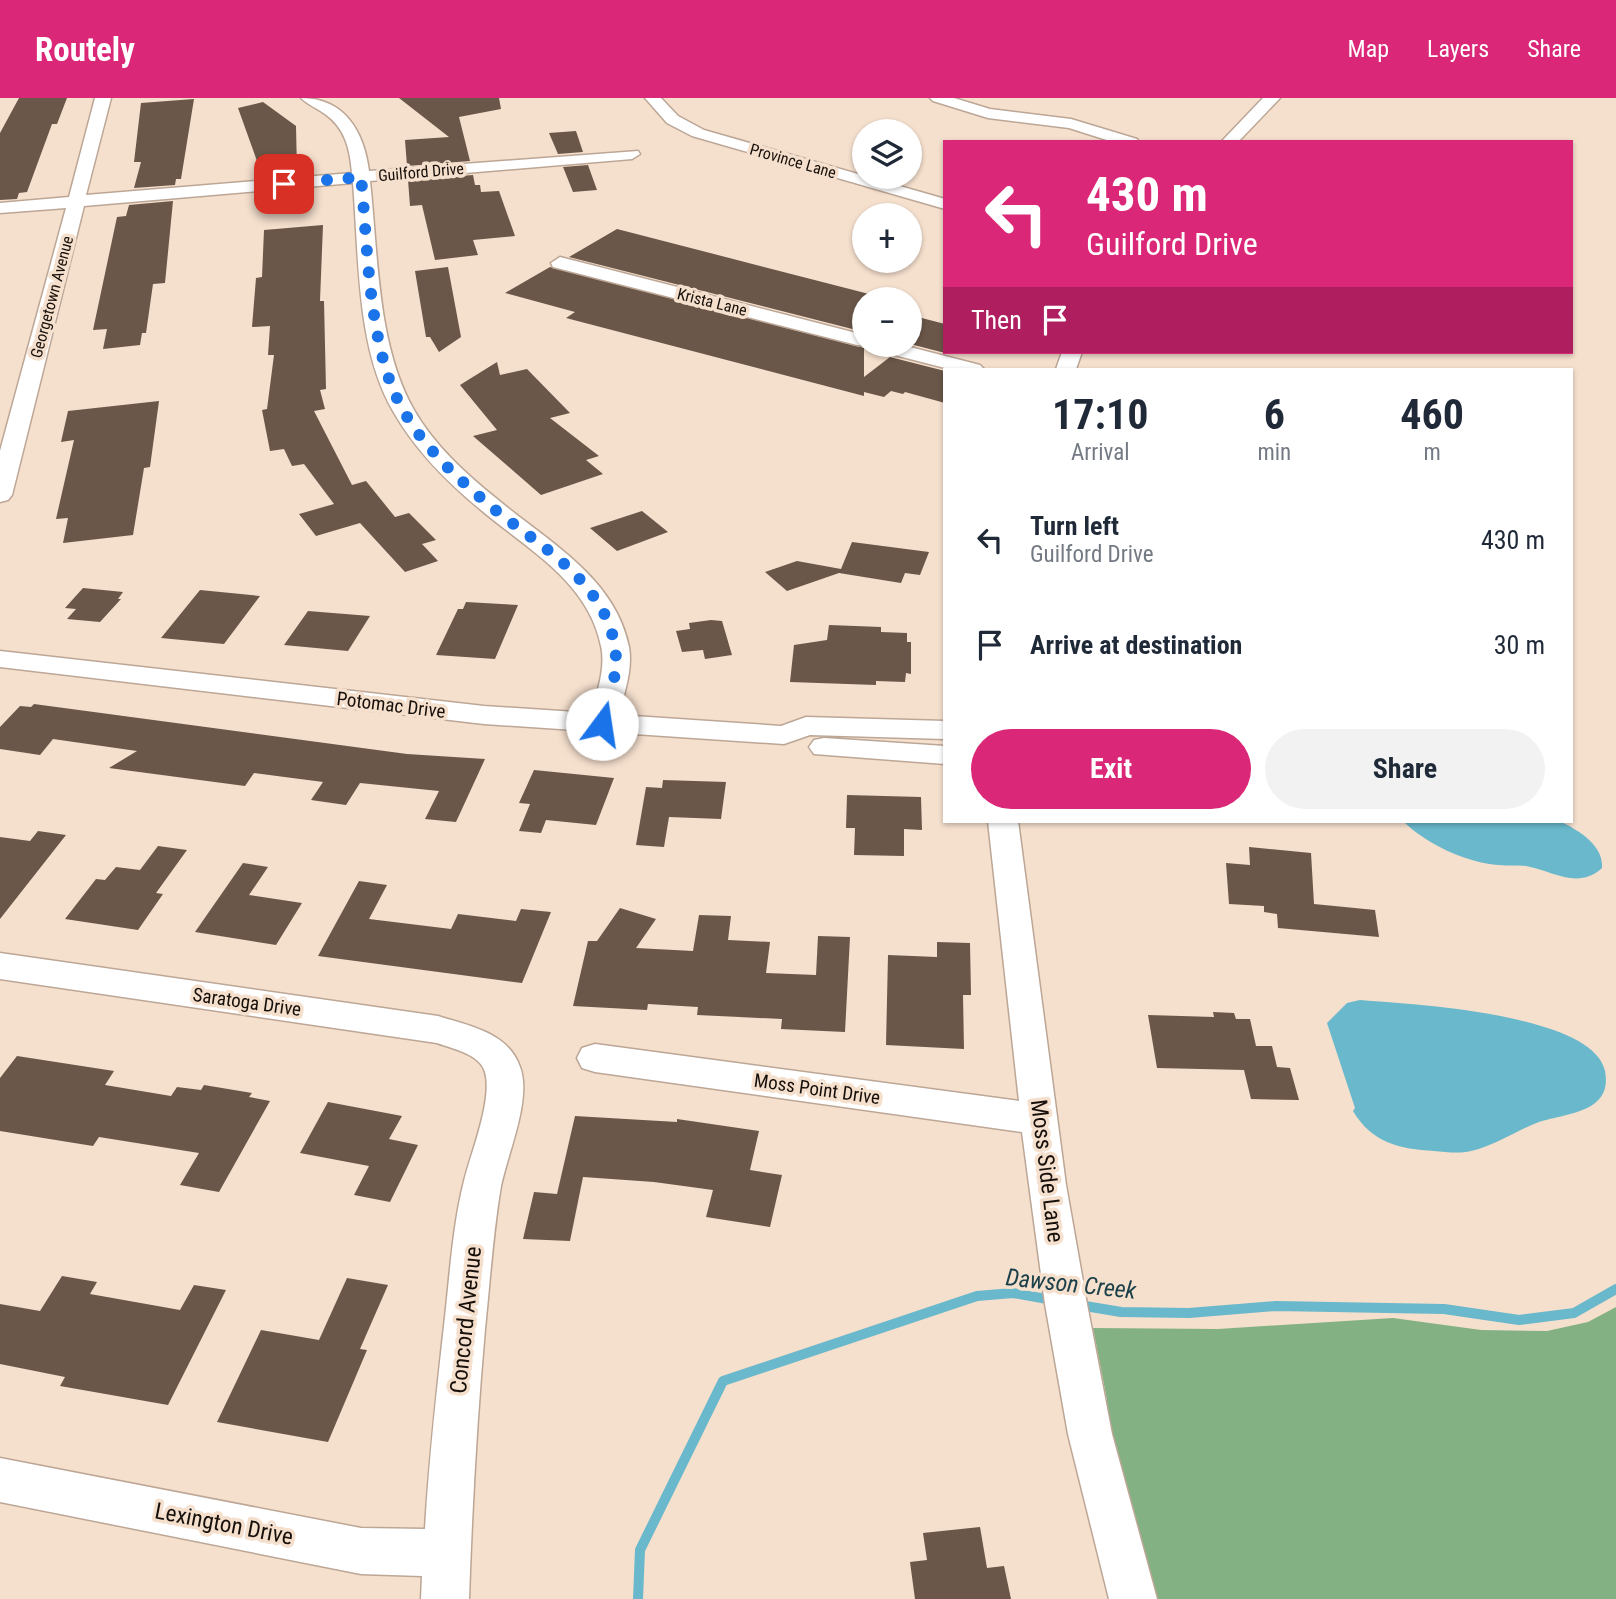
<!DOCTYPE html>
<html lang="en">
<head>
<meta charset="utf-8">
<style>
  :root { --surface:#fff; --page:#f2f2f3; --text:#1f2937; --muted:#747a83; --accent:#db2777 }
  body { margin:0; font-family:"Roboto Condensed",sans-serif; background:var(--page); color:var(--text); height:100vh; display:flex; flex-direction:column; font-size:26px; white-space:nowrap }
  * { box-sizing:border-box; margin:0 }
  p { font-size:23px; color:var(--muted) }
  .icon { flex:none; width:38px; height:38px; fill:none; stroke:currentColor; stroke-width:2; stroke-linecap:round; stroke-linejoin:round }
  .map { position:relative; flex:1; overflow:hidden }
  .side { position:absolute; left:943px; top:270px; width:630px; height:455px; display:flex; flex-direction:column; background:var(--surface); border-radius:0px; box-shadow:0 2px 5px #0004 }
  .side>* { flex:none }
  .guide { position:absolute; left:943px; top:42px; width:630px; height:214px; border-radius:0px; box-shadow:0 2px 5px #0004; background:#db2777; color:#fff; overflow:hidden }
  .tools { position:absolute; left:852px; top:21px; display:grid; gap:14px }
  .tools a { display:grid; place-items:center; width:70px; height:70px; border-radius:50%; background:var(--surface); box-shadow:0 2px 5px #0004; font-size:35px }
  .pin { position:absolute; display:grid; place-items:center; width:60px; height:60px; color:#fff; margin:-30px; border-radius:14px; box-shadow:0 4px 10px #0006 }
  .me { position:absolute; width:77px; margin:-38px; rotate:14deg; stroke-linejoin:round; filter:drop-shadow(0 0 5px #0008) }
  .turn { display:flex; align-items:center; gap:24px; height:147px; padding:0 28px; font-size:32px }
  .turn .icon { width:91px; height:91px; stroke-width:2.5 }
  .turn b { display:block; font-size:49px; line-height:60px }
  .then { display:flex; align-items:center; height:66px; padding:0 28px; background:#0003; gap:14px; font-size:26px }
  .eta { display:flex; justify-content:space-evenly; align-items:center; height:119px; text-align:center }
  .eta b { font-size:42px; font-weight:700; line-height:49px }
  .action { display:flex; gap:14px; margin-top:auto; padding:14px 28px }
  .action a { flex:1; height:80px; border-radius:42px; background:var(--accent); color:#fff; font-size:28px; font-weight:700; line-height:80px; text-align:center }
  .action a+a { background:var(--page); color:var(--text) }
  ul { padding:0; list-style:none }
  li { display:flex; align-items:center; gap:21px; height:105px; padding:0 28px }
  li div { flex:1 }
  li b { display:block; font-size:26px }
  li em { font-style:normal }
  header { display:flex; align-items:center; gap:42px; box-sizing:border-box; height:98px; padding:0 35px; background:var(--accent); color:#fff }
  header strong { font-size:33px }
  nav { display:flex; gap:38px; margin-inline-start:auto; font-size:24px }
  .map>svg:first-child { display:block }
  .forest { fill:#83b183 }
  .water { fill:#69b8cb }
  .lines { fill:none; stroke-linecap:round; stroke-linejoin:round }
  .stream { stroke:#69b8cb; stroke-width:10 }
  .building { fill:#6a5749 }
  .street-casing { stroke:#bca696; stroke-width:3 }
  .street { fill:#fff; fill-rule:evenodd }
  .route { stroke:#1a73e8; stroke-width:12; stroke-dasharray:0 21.6 }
  .labels { text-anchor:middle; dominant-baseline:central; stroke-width:7; stroke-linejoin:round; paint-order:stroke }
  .far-street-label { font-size:16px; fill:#17100a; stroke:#f5dfcd }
  .street-label { font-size:19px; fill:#17100a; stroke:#f5dfcd }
  .near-street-label { font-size:23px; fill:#17100a; stroke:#f5dfcd }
  .near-water-label { font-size:24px; font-style:italic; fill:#1b4049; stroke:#f5dfcd }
</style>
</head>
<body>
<header>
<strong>Routely</strong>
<nav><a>Map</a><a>Layers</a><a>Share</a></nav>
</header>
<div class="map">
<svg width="1616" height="1501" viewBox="0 0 1616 1501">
  <rect width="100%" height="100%" fill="#f5dfcd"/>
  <path class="forest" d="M1616,1209V1501H1154L1104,1310L1107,1302L1093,1230L1218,1231L1393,1220L1481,1232L1547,1233L1588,1224Z"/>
  <path class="water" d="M1403,723H1559C1577,731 1604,747 1602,770C1578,792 1553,773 1526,768C1517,767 1508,768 1499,767C1467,765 1426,746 1403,723Z
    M1360,902C1409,906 1593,915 1605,973C1613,1015 1566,1015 1539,1024C1517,1032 1494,1048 1471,1053C1459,1056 1446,1054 1434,1053C1400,1051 1372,1045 1353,1013L1355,1010L1327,925L1347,905Z"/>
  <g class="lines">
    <path class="stream" d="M1079,1207L1121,1214L1189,1215L1276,1208L1444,1211L1519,1222L1574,1215L1616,1191
      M638,1501L640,1452L723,1283L977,1198L1013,1195L1053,1202"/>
  </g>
  <path class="building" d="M19,0H67L57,26H52L27,94L19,95L17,101L0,102V35Z
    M399,0H499L501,11L459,19L470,63L407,68L405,42L449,39Z
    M194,1L181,81H176L175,87L134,90L141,64H134L141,5Z
    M263,4L296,28L297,74L262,77L238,10Z
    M576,33L583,54L558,56L549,35Z
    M588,67L597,92L573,94L563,69Z
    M473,77L475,87H480L481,94L499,93L515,138L473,142L478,157L435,162L422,107L410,108L408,82Z
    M173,103L165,185L153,186L146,235H142L140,247L103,251L107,231L93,232L117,119L126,118L129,107Z
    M323,127L320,203H324L326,291L320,292L325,311L314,313L352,387L366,383L395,419L409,415L436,442L422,446L438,463L405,474L360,425L316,438L299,416L334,406L304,366L292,368L284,351L270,353L262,312L267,311L274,257H268L270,228L252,229L256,180L262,179L264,132Z
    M617,131L869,196L858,205L864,206V234L569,159Z
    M448,169L461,239L439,254L430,239H426L415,173Z
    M550,169L864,250V279L890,259L945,273V305L905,294L903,296L891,293L884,299L864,294V298L566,220L575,214L505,195Z
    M910,217L945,226V255L910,246Z
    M497,264L500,277L527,271L570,315L550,320L599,358L586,362L603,376L541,397L473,338L497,332L460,287Z
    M159,303L150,369L144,370L133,437L63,445L68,420L56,421L74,342L61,344L68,313Z
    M642,413L668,434L617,453L590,430Z
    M852,444L929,454L920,477L905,475L901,485L839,475L787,493L765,474L797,463L841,471Z
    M83,490L123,494L118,501H121L100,524L67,521L76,511L65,510Z
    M200,492L260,498L224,546L161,540Z
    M466,504L518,507L495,561L436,557L458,511H463Z
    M308,513L370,518L348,553L284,547Z
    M711,522L722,523L732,557L705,561L703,552L682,554L676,533L690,531L689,525Z
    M829,527L881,529V534L907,535V544H911V576L906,575L905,584L876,583V587L790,584L794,547L827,542Z
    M34,606L407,656L485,661L456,724L425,721L439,693L360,685L346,707L311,702L323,684L254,675L245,688L109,670L137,653L53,641L40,657L0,651V629L20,608L31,609Z
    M534,672L614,680L596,727L546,722L541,735L519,733L530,706L519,705Z
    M663,682L726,684L721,721L669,719L664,749L636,747L646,689L662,690Z
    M847,697L921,699L922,732L904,731V758L854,757L855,730H846Z
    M38,733L66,737L0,821V739L30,743Z
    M158,748L187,752L156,795L163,796L138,832L65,821L96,781L105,782L116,769L140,772Z
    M1249,749L1311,755L1314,806L1375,812L1379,839L1278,830L1277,816L1264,814V808L1229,806L1226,765L1250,767Z
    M243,765L268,769L249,797L302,805L276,847L195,834Z
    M359,783L387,787L369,821L451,831L458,816L516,823L521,811L551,814L522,885L318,858Z
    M620,810L656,821L636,850L693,853L699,817L731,818L728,842L770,844L766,875L816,877L818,838L850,839L845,934L781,931L782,921L697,917L698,909L648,906L647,912L573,908L588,843H597Z
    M937,844L970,845L971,897H963L964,951L886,947L888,857L937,859Z
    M1213,914L1234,915L1236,921H1250L1256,948H1272L1277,969L1290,970L1299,1002L1251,1001L1244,972L1157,970L1148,917L1214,919Z
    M17,958L114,973L105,987L171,998L177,989L201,992L204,987L252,995L249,999L270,1003L219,1094L180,1087L199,1055L99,1039L93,1048L0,1033V980Z
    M328,1004L402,1018L389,1041L418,1047L390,1104L354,1097L369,1068L300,1055Z
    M575,1018L677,1024V1021L759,1033L750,1072L782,1077L770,1129L706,1119L713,1092L654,1084L583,1079L570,1143L523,1141L534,1094L557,1096Z
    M62,1178L97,1184L90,1196L180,1212L194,1187L226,1192L168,1307L60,1288L65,1279L0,1266V1206L40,1213Z
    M347,1180L388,1187L360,1251L367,1252L328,1344L217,1324L261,1232L319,1242Z
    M980,1429L987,1470L1004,1468L1011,1501H915L910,1464L927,1462L923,1435Z"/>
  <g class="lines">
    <g class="street-casing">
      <path id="street" d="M95,0H111L86,97L352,75C350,51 345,30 325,16C317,10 308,7 301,0C345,0 364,34 369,73L638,53L640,56L632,61L370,83C378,156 377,248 414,312C434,347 466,376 497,401C547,443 615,479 629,549C633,572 624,595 619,617L781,628L806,619L945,623V641L810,637L784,646L484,626L0,569V553L484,608L591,615C597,594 606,570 601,548C588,483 527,451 481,412C447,384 415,352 393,313C356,250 359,157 353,85L84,108L12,397L8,402L0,404V353L66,110L0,115V105L69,99Z
        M645,0H661L678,18L704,32L945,101V111L692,38L667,25Z
        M930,0H954L990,11L1071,21L1137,41L1139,44H1113L1069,30L988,20L933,3Z
        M1263,0H1280L1238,44H1221Z
        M560,159L864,237V247H902L980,267L984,271H949L871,251L868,248L857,247L553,169L551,165Z
        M1062,254H1082L1076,271H1056Z
        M824,640L945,648V666L814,656L809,649L814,642Z
        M988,723H1018L1066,1087L1087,1206L1112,1336L1157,1501H1109L1068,1336L1045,1206L1022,1034L595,974L582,970L577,960L582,950L595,946L1019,1003Z
        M0,855L438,918C469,928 508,934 520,969C532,1001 508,1054 501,1088C493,1135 490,1183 485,1231C477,1321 472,1411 469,1501H421L422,1478L361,1476L0,1404V1360L361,1430L425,1431C429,1360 437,1290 445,1219C450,1174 453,1126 464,1083C471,1055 493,1001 485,974C480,956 453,951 437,945L0,881Z"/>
    </g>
    <use href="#street" class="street"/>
  </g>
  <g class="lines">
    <path class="route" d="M284,86L361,79C368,149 368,251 403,312C423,348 456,379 488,406C536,446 604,481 615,549C619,575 609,601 602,626"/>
  </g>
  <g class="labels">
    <g class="far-street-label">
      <text transform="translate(793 63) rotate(16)">Province Lane</text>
      <text transform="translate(421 74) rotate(-5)">Guilford Drive</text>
      <text transform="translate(52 199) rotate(-75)">Georgetown Avenue</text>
      <text transform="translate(712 204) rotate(14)">Krista Lane</text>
    </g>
    <g class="street-label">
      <text transform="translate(391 607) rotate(7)">Potomac Drive</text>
      <text transform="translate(247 904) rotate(8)">Saratoga Drive</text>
      <text transform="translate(817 991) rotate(8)">Moss Point Drive</text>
    </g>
    <g class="near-street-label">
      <text transform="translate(1047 1073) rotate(83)">Moss Side Lane</text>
      <text transform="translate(466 1222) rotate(-84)">Concord Avenue</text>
      <text transform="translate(224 1426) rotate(11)">Lexington Drive</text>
    </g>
    <g class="near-water-label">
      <text transform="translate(1071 1186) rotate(6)">Dawson Creek</text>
    </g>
  </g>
</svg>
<div class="tools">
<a><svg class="icon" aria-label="layers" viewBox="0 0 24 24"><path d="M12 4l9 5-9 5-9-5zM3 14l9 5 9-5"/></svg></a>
<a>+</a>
<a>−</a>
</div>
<div class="pin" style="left:284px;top:86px;background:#d93025"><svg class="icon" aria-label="arrive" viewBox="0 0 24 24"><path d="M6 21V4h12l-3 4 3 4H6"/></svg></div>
<svg class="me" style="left:602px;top:626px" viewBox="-20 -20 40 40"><circle r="19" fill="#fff"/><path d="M0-13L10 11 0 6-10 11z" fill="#1a73e8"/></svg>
<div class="guide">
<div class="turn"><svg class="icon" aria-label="left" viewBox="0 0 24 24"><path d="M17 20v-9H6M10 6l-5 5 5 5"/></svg><div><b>430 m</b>Guilford Drive</div></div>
<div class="then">Then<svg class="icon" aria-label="arrive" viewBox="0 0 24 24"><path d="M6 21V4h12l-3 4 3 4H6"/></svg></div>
</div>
<section class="side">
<div class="eta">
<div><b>17:10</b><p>Arrival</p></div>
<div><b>6</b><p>min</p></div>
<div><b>460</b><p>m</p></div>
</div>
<ul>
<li><svg class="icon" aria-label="left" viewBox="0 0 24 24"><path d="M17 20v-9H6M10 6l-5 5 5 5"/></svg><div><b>Turn left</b><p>Guilford Drive</p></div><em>430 m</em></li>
<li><svg class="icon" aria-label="arrive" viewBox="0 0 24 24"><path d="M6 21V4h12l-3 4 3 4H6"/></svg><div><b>Arrive at destination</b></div><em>30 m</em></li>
</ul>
<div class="action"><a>Exit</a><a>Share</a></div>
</section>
</div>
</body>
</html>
